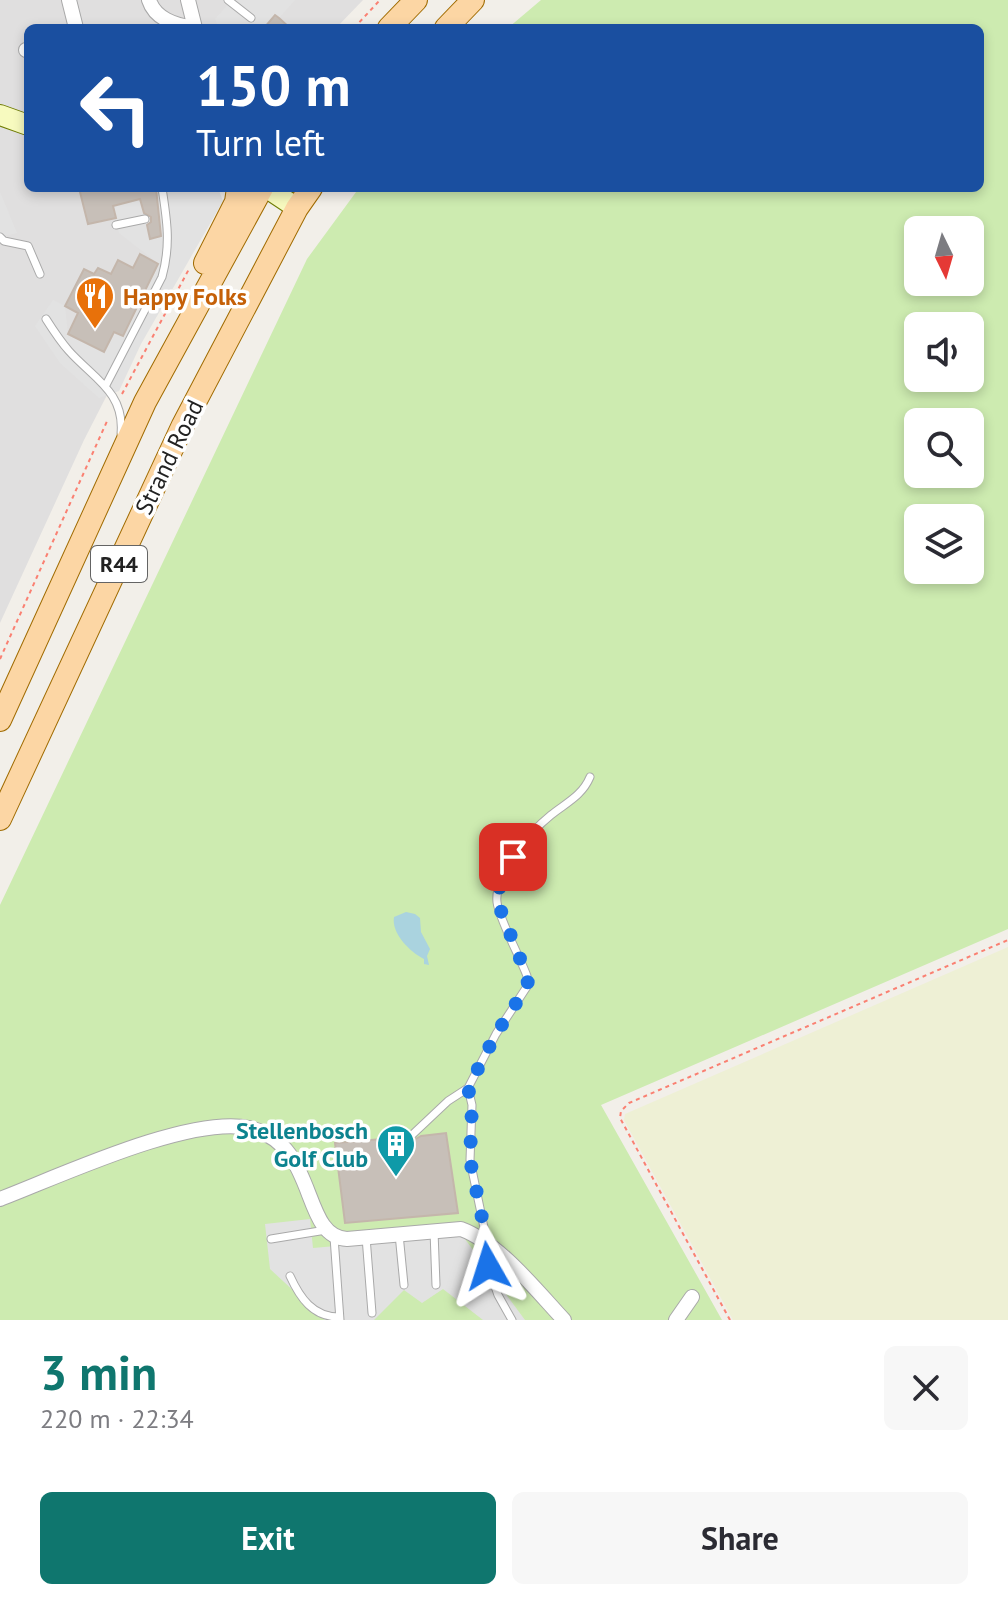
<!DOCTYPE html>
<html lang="en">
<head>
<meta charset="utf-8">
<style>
  :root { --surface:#fff; --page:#f7f7f7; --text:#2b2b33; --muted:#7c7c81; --accent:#0f766e }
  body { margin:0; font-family:"PT Sans",sans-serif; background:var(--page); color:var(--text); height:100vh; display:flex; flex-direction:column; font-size:30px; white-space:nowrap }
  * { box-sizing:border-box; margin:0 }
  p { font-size:26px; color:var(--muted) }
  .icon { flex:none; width:44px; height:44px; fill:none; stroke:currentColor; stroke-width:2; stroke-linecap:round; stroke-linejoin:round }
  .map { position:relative; height:1320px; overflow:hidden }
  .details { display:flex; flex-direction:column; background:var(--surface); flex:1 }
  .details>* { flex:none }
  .hud { position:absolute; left:24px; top:24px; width:960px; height:168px; border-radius:12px; box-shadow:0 4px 12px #0003; background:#1a4fa0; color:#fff; overflow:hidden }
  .needle { width:52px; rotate:175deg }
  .fabs { position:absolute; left:904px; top:216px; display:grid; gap:16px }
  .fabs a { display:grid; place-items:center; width:80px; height:80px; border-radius:12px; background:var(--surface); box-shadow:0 4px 12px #0003; font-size:40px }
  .pin { position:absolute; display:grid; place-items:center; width:68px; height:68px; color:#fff; margin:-34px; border-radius:16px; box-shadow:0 4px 12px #0006 }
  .me { position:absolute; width:88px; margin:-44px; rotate:354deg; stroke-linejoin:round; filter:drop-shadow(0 0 6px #0008) }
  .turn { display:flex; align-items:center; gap:28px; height:168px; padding:0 40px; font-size:36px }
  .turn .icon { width:104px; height:104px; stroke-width:2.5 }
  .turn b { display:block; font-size:56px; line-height:68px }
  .round { display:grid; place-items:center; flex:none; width:84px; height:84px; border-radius:12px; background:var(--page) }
  .overview { display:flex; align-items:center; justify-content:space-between; height:136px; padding:0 40px }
  h1 { font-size:48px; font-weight:700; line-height:60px; color:var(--accent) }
  .primary-button { display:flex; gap:16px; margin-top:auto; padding:16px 40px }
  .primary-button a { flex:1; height:92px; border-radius:12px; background:var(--accent); color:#fff; font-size:32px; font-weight:700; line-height:92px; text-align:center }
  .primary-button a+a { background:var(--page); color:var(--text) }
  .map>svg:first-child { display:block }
  .residential { fill:#e0dfdf }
  .farmland { fill:#eef0d5 }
  .grass { fill:#cdebb0; fill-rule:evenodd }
  .parking { fill:#e2e2e2 }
  .water { fill:#aad3df }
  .building { fill:#c7bfb8; stroke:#c4b6ab; stroke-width:2 }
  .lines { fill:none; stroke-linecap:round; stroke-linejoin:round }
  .lane-casing { stroke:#a9a9a9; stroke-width:9 }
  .street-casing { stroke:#a9a9a9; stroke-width:16 }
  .secondary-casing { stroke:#707d05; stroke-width:22 }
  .primary-casing { stroke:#a06b00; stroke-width:24 }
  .path { stroke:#fa8072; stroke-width:2; stroke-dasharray:4 4; stroke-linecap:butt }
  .lane { stroke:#fff; stroke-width:7 }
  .street { stroke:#fff; stroke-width:14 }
  .secondary { stroke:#f7fabf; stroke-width:20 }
  .primary { stroke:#fcd6a4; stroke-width:22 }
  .route { stroke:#1a73e8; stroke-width:14; stroke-dasharray:0 25.2 }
  .labels { text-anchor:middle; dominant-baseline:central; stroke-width:7; stroke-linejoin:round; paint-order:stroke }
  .shield { fill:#fff; stroke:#646464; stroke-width:2 }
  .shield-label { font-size:22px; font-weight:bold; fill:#222 }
  .food-label { font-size:24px; font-weight:bold; fill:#c56008; stroke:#fff; text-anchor:start }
  .street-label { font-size:24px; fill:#222; stroke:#fff }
  .culture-label { font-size:24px; font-weight:bold; fill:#0d838f; stroke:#fff; text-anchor:end }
</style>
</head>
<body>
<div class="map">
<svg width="1008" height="1320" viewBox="0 0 1008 1320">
  <rect width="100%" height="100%" fill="#f2efe9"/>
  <path class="residential" d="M0,0H363L336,28H28V188H213L84,440L0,623Z"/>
  <path class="farmland" d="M1008,947V1320H733L624,1120L625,1114Z"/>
  <path class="grass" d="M541,0H1008V929L601,1105L722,1320H0V905L307,259L359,188H980V28H508ZM918,230H970V282H918ZM918,326H970V378H918ZM918,422H970V474H918ZM918,518H970V570H918Z"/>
  <path class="parking" d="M232,0H295L279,18L274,15L264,28H219L215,19Z
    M108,188H218L223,201L141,344L119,391L99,398L60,363L35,326L53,300L65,306L68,334L103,351L114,332L123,335L159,264L119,233Z
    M0,192L17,233L0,237Z
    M310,1219L313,1248L462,1235L525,1320H483L443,1289L422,1303L404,1290L374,1320H325L270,1269L265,1224Z"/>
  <path class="water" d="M406,912L415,914L420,918L421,932L430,949L427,956L429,965L424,964V959C410,952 391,933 394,917Z"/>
  <path class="building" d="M275,15L279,18L290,28H264Z
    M79,188H156L161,236L150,239L147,225L151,222V217L144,213L140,199L113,206L116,218L88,224Z
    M140,254L158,264L123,336L114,332L104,352L68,334L78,313L65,306L84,269L94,274L98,268L111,274L118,260L133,268Z
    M446,1133L458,1213L345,1223L335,1143L407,1137L414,1140L421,1136Z"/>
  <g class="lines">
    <g class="lane-casing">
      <path id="lane" d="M228,0L251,18
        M116,225L145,219
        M0,237L4,241L28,246L40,274
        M46,319C53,330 60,341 69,351C93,378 125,392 121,434
        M106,385L162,277C171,245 167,220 162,188
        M413,1134L448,1101L468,1088
        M434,1231L436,1285
        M399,1234L404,1285
        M334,1237L340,1320
        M366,1237L372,1313
        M271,1239L326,1230
        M290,1276C300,1298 313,1317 339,1317
        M512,1320L498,1295L488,1266L487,1242L470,1160L472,1105L468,1088L496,1034L528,985L527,976C520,957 499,919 497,902C494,874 531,831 551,815C566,803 582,796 590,777"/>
    </g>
    <g class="street-casing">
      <path id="street" d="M69,0L76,28
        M149,0C155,19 175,25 193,28
        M188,0L195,28
        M26,50H28
        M0,1199C60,1176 190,1115 249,1128C319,1143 300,1237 347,1239L461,1229C499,1243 536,1290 564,1320
        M676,1320L692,1297"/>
    </g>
    <g class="secondary-casing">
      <path id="secondary" d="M0,115L28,125
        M267,188L297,208"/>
    </g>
    <g class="primary-casing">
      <path id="primary" d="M389,28L416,0
        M446,28L473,0
        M205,263L236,202L238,188
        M0,720L145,402L262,188
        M0,819L183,425L297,208L311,188"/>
    </g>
    <path class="path" d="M354,28L380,0
      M122,394L189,269
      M0,659L108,419
      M730,1320L620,1118L621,1111L629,1103L1008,940"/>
    <use href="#lane" class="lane"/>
    <use href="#street" class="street"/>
    <use href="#secondary" class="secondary"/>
    <use href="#primary" class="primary"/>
  </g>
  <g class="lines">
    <path class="route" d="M488,1266L487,1242L470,1160L472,1105L468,1088L496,1034L528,985L527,976L497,901L500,885L513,857"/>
  </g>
  <defs>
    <g id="restaurant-pin" transform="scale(2)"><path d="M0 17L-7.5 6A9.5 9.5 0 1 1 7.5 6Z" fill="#e8710a" stroke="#fff"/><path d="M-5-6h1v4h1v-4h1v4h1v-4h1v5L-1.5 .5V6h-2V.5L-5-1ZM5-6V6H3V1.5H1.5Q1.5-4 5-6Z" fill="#fff"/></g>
    <g id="building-pin" transform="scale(2)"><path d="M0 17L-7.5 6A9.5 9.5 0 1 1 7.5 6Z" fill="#0f9aa8" stroke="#fff"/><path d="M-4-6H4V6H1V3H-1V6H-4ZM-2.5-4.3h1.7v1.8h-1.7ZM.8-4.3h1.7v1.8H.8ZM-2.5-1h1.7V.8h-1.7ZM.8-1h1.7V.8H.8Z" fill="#fff"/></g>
  </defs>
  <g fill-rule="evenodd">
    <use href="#restaurant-pin" x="95" y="296"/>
    <use href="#building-pin" x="396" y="1144"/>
  </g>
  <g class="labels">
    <rect class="shield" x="91" y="546" width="56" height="36" rx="6"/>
    <g class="shield-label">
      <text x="119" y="564">R44</text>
    </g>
    <g class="food-label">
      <text x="123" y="296">Happy Folks</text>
    </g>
    <g class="street-label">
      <text transform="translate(169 457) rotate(-64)">Strand Road</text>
    </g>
    <g class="culture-label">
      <text x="368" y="1130">Stellenbosch<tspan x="368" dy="28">Golf Club</tspan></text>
    </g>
  </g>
</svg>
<div class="fabs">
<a><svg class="needle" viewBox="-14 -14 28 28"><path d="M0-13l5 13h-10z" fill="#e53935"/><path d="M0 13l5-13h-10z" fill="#7c7c81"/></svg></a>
<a><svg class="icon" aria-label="sound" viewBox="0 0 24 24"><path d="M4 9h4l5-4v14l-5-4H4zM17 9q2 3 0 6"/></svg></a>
<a><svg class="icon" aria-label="search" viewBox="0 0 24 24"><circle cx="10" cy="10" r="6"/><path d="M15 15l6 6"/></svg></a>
<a><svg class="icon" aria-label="layers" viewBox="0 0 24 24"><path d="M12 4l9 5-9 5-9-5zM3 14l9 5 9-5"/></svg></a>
</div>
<div class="pin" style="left:513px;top:857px;background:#d93025"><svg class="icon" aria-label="arrive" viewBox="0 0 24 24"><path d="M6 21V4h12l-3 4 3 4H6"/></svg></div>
<svg class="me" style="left:488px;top:1266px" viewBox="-20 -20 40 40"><path d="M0-17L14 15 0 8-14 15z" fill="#1a73e8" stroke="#fff" stroke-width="4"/></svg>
<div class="hud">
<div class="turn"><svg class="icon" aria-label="left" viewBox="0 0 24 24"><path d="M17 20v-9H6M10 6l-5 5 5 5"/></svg><div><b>150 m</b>Turn left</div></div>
</div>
</div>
<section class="details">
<div class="overview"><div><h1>3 min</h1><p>220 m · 22:34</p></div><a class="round"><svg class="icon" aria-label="close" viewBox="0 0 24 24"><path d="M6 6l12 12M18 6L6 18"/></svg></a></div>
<div class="primary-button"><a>Exit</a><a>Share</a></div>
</section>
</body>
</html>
